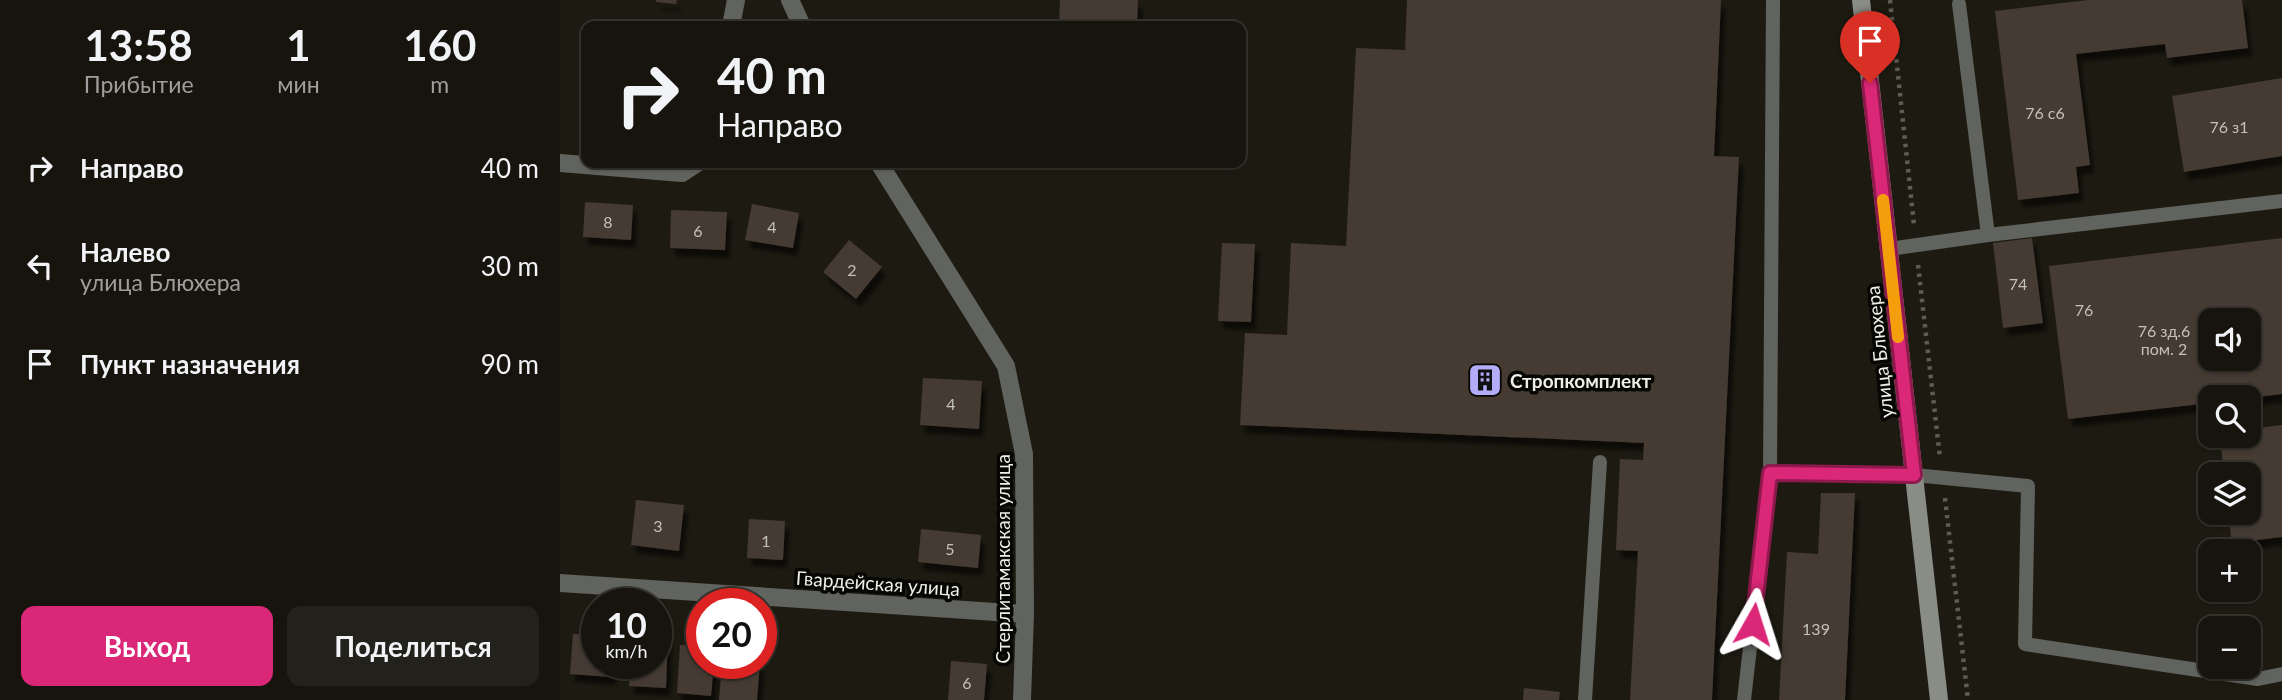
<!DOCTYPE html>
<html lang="ru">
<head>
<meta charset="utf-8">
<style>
  :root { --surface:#16140d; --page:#23211b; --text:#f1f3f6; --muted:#9e9e9d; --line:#35332e; --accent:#db2777 }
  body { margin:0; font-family:Lato,sans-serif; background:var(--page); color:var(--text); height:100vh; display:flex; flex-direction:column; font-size:26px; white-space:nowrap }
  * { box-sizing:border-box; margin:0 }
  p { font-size:23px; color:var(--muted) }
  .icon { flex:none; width:38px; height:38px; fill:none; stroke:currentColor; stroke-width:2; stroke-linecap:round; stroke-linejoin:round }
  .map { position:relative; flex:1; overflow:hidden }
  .drawer { display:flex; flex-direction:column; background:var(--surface); width:560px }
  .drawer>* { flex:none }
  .top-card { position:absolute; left:21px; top:21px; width:665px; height:147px; border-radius:14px; box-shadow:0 2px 5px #0004,0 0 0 2px var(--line); background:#16140d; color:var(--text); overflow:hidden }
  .tools { position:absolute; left:1638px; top:308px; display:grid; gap:14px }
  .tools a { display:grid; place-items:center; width:63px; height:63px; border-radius:14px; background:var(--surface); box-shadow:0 2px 5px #0004,0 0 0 2px var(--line); font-size:35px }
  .speed { position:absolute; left:21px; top:588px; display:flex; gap:14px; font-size:35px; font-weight:700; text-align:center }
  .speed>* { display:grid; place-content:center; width:91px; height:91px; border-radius:50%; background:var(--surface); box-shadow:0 2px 5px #0004,0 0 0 2px var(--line); line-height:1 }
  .speed small { font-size:18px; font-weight:400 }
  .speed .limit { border:10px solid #d22; background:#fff; color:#111 }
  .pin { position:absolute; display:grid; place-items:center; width:60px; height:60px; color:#fff; margin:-72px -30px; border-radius:50% 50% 50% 0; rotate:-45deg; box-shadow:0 0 7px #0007 }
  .pin .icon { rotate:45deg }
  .me { position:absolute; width:77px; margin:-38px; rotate:6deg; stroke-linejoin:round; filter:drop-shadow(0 0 5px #0008) }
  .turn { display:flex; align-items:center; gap:24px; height:147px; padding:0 21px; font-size:32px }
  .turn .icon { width:91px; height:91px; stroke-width:2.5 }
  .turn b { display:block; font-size:49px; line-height:60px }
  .eta { display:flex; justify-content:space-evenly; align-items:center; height:119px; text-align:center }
  .eta b { font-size:42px; font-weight:700; line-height:49px }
  .cta { display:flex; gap:14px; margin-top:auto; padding:14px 21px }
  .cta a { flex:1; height:80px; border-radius:14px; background:var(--accent); color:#fff; font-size:28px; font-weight:700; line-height:80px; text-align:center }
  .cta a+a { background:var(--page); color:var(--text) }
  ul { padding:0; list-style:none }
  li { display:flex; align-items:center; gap:21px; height:98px; padding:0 21px }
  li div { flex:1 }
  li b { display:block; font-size:26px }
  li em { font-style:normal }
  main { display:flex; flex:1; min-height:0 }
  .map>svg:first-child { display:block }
  .building { fill:#443a33; fill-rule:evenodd; filter:url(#shadow) }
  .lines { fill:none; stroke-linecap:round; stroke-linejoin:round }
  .path { stroke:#5e5c53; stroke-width:4.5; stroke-dasharray:3.5 5; stroke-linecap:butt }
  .lane { stroke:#60635e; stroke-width:14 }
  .street { stroke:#60635e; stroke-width:18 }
  .secondary { stroke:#898d85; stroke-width:18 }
  .route-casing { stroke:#8e194d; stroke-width:18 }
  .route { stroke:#db2777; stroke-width:12 }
  .slow { stroke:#f59e0b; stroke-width:12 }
  .labels { text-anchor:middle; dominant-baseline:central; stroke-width:7; stroke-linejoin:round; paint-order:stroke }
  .number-label { font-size:16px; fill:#c4c1ba }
  .street-label { font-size:19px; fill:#efeee7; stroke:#060603 }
  .poi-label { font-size:19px; font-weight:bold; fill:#efeee7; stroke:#060603; text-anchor:start }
</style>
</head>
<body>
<main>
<section class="drawer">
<div class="eta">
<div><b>13:58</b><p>Прибытие</p></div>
<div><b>1</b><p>мин</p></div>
<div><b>160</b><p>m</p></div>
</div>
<ul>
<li><svg class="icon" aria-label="right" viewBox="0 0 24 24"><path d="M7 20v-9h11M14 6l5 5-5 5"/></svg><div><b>Направо</b></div><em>40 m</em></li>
<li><svg class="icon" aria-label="left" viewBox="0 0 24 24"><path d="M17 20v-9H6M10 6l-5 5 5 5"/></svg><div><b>Налево</b><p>улица Блюхера</p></div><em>30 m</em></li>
<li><svg class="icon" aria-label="arrive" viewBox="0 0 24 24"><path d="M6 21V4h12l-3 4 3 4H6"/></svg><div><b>Пункт назначения</b></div><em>90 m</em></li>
</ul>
<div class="cta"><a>Выход</a><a>Поделиться</a></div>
</section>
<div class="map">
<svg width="1722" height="700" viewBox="0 0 1722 700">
  <defs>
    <filter id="shadow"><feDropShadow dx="4.5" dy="8" stdDeviation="2" flood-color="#0009"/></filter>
  </defs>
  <rect width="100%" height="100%" fill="#1d1b11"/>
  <path class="building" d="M96,0H117L116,4L96,2Z
    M500,0H578L577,26H499Z
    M847,0H1161L1154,156L1179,157L1152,700H1070L1078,551L1056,550L1060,459L1083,460L1084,443L680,425L685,333L727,335L731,243L786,246L796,48L845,50Z
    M1528,0H1682L1688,48L1607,58L1605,44L1516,54L1530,165L1516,167L1519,193L1458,200L1435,11Z
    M1722,78V156L1624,172L1612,96Z
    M25,202L73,205L71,240L23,237Z
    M192,204L239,213L233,248L185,240Z
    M111,210L167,212L165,250L110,248Z
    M1472,238L1483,323L1443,328L1433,243Z
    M1722,238V394L1689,398L1650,397V403L1508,419L1489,266ZM1650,320H1689V359H1650Z
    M289,240L322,267L296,299L263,272Z
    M662,243L695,244L691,322L658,321Z
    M363,378L422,381L419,429L360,425Z
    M1722,425V537L1672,543L1668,513H1689V474H1664L1660,436H1689V429Z
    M1261,493H1295L1285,700H1219L1227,552L1258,554Z
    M76,500L124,505L119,551L71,545Z
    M189,519L225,521L223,560L187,558Z
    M361,529L421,535L418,568L358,562Z
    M13,634L37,635V663H53L51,677L10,674Z
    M96,636H108L106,688L69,686L70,663H96Z
    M120,645L142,646V663H154L151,696L117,693Z
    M391,661L427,664L424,700H388Z
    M162,663H200L197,700H159Z
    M964,688L1000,692L999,700H963Z"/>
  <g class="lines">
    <path class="path" d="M1330,0L1354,225
      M1358,265L1380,458
      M1385,498L1408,700"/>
    <path class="lane" d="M1213,0L1210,473L1354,475L1468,486L1465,644L1698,679L1722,674
      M1399,4L1428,235
      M1329,249L1428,235L1722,201
      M1025,700L1040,462
      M1184,700L1210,473"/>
    <path class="street" d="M230,0L242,26
      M171,26L176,0
      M0,163L122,173L137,163
      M319,163L446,366L464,454L465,614L462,700
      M0,583L465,614"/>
    <path class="secondary" d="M1301,0L1379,700"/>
  </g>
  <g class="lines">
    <g class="route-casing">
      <path id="route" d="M1193,624L1210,473L1354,475L1310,83"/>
    </g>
    <use href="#route" class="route"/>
    <path class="slow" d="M1323,200L1338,337"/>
  </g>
  <defs>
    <g id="building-square" transform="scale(1.75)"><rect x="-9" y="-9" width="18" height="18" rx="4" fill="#b4acf9" stroke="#060603"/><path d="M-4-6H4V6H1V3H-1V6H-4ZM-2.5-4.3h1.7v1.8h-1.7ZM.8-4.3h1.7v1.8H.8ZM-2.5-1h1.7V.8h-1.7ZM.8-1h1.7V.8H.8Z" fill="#111"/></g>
  </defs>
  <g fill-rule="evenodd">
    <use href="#building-square" x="925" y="380"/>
  </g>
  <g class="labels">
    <g class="number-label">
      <text x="1485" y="112">76 с6</text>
      <text x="1669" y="126">76 з1</text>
      <text x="48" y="221">8</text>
      <text x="212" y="226">4</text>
      <text x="138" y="230">6</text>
      <text x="292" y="269">2</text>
      <text x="1458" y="283">74</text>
      <text x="1524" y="309">76</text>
      <text x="1604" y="330">76 зд.6<tspan x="1604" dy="18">пом. 2</tspan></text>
      <text x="391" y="403">4</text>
      <text x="98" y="525">3</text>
      <text x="206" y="540">1</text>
      <text x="390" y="548">5</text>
      <text x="1256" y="628">139</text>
      <text x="407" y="682">6</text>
    </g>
    <g class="street-label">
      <text transform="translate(1319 352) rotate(-96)">улица Блюхера</text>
      <text transform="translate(442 559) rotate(-90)">Стерлитамакская улица</text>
      <text transform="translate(318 583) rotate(4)">Гвардейская улица</text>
    </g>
    <g class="poi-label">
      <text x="950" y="380">Стропкомплект</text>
    </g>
  </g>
</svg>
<div class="tools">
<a><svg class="icon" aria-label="sound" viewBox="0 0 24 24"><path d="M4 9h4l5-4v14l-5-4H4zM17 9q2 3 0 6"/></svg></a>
<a><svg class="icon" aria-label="search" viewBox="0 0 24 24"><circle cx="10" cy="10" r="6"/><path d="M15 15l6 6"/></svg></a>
<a><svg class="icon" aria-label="layers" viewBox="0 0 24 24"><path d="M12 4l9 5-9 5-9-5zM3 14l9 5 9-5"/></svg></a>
<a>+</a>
<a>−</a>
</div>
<div class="speed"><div>10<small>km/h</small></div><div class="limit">20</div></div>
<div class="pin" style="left:1310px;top:83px;background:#d93025"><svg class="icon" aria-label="arrive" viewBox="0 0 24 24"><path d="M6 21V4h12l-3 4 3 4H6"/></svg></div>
<svg class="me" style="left:1193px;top:624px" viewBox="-20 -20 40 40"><path d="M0-17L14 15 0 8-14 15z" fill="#db2777" stroke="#fff" stroke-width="4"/></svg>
<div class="top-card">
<div class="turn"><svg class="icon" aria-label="right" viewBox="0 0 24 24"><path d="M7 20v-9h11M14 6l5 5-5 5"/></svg><div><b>40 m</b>Направо</div></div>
</div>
</div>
</main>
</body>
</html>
